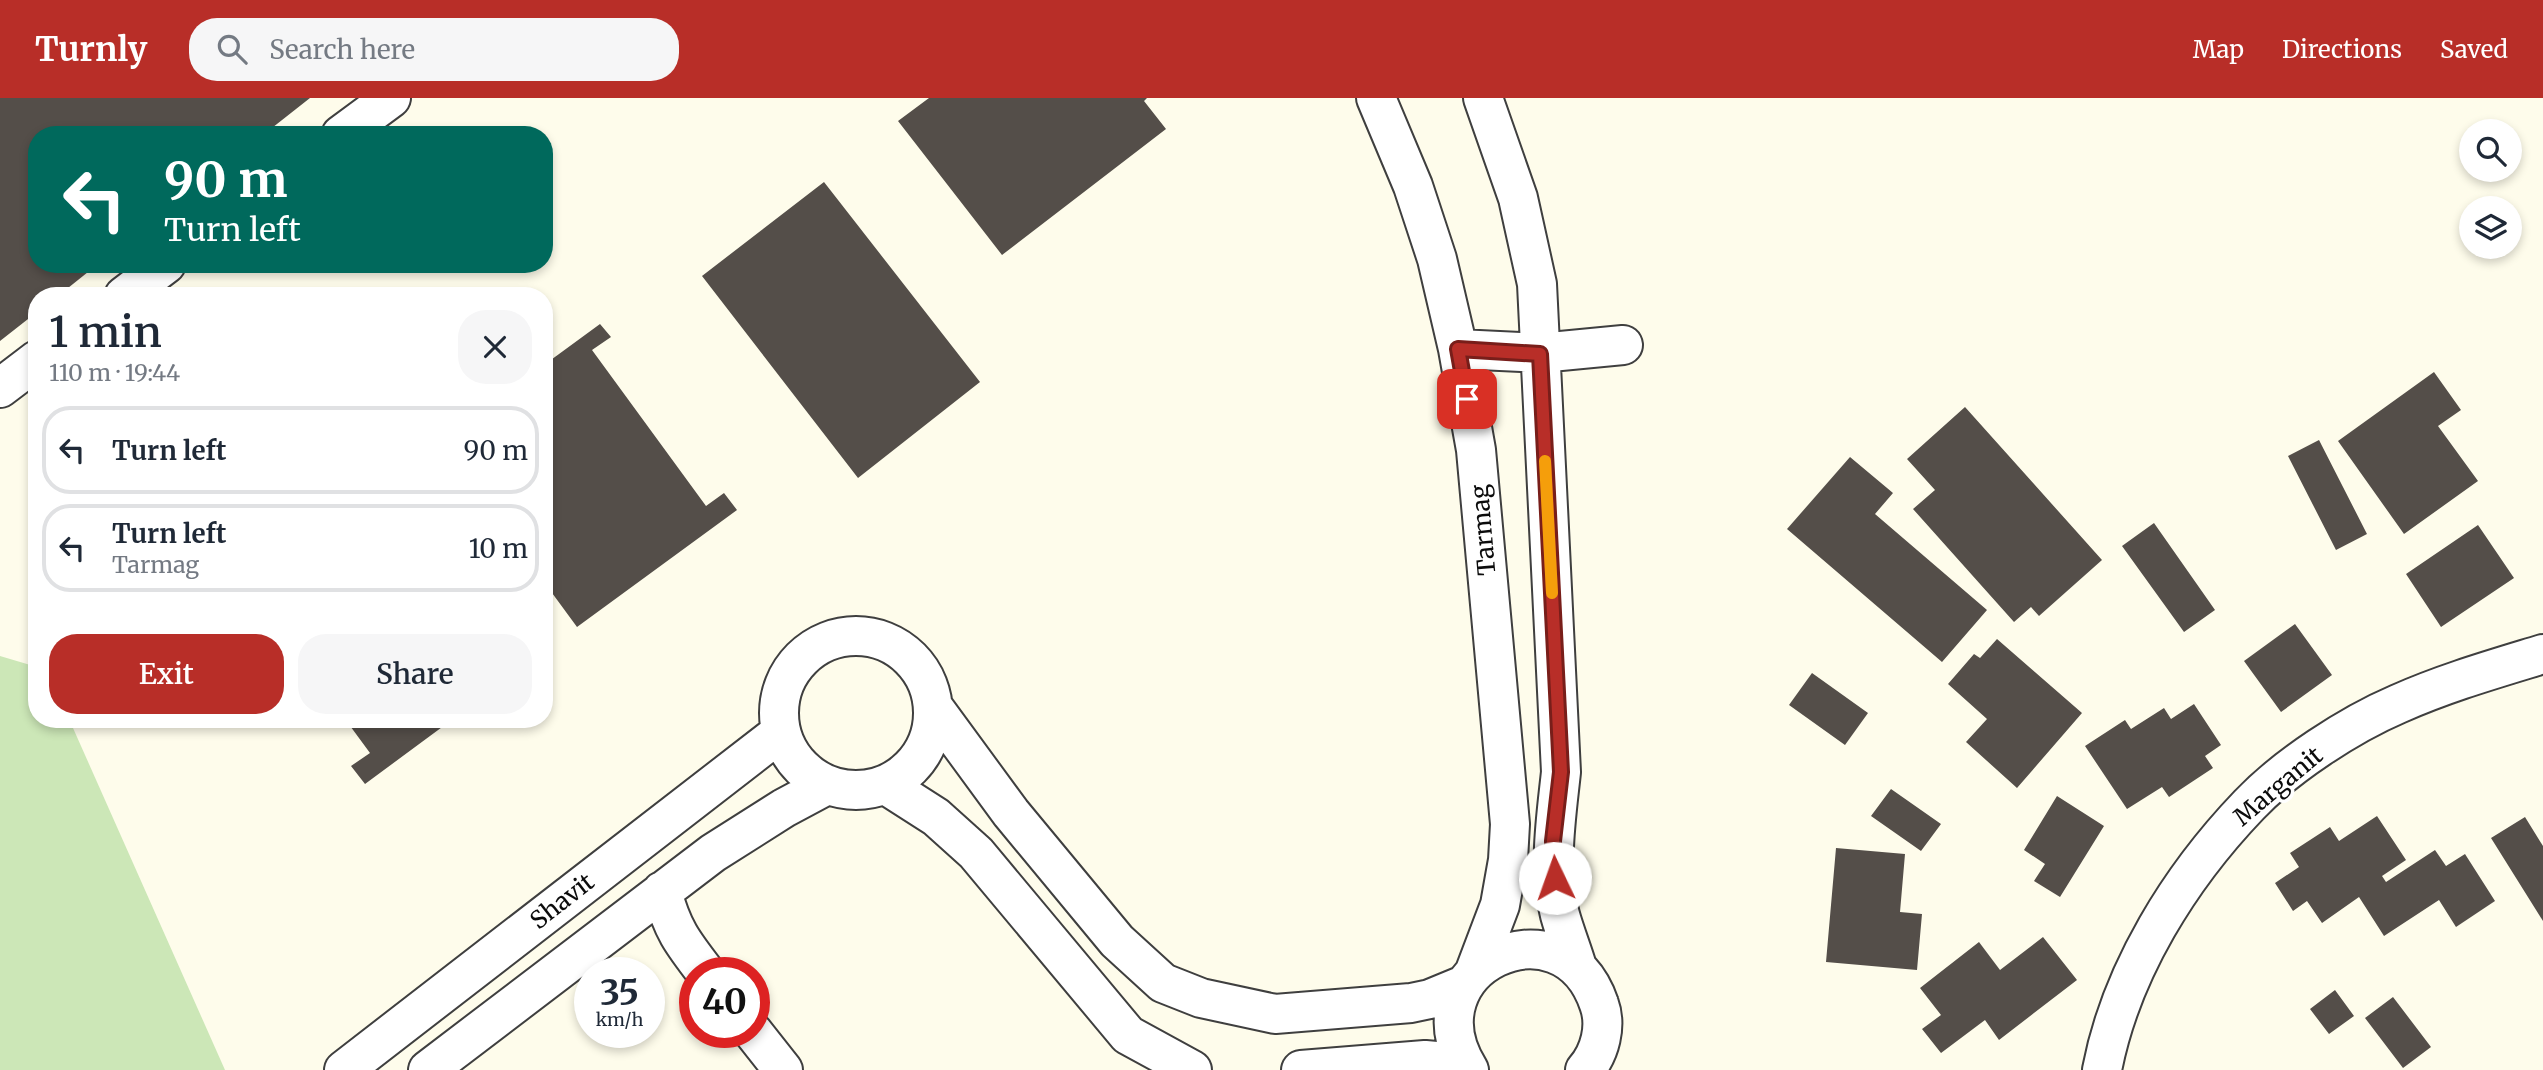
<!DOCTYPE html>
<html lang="en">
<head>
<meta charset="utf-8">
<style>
  :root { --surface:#fff; --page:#f6f6f7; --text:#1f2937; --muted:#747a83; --line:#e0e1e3; --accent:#b82e28 }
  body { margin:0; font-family:Merriweather,serif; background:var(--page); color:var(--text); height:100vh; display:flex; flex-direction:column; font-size:26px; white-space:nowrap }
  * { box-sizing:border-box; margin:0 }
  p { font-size:23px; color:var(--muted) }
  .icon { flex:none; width:38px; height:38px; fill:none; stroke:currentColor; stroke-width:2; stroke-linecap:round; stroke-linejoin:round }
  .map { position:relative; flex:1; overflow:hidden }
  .sheet { position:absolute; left:28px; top:189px; width:525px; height:441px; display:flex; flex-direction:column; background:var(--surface); border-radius:28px; box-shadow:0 4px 10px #0003 }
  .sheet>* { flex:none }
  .hud { position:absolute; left:28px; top:28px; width:525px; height:147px; border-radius:28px; box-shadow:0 4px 10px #0003; background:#00695c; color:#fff; overflow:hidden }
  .controls { position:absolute; left:2459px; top:21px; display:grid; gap:14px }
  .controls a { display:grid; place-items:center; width:63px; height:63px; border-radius:50%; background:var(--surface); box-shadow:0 4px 10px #0003; font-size:35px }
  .speed { position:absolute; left:574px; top:859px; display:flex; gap:14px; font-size:35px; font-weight:700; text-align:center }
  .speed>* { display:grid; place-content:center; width:91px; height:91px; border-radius:50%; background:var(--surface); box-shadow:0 4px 10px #0003; line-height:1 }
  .speed small { font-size:18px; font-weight:400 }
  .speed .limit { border:10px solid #d22; background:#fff; color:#111 }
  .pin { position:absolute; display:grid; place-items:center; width:60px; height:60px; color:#fff; margin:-30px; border-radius:14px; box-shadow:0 4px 10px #0006 }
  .me { position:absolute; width:77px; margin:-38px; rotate:357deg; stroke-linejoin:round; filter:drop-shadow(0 0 5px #0008) }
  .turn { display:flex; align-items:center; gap:24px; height:147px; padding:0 21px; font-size:32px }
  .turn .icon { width:91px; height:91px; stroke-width:2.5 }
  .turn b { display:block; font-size:49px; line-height:60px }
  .round { display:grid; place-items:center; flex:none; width:74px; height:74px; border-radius:28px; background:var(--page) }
  .summary { display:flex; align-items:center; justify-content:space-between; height:119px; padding:0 21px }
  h1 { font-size:42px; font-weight:600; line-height:52px }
  .action { display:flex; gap:14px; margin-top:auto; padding:14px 21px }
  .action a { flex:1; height:80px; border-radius:28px; background:var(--accent); color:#fff; font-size:28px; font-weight:600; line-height:80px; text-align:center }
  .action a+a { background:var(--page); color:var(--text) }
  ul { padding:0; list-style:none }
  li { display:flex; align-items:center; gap:21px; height:88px; margin:0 14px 10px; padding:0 7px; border:4px solid var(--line); border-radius:28px }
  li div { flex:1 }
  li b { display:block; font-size:26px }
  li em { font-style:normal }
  header { display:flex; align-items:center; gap:42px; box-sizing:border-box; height:98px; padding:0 35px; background:var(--accent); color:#fff }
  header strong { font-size:33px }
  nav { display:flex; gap:38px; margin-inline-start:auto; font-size:24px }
  .search { width:490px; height:63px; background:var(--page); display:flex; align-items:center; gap:18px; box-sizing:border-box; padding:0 24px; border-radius:28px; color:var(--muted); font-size:26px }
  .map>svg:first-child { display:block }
  .green { fill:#cce7b7 }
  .building { fill:#544e49 }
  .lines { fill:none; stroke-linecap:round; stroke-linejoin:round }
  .minor-casing { stroke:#3f3f3f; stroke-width:42 }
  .minor { stroke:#fff; stroke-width:38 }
  .route-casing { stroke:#781e1a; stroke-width:18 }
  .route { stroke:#b82e28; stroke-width:12 }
  .slow { stroke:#f59e0b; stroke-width:12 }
  .labels { text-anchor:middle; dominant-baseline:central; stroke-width:7; stroke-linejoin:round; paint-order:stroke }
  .street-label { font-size:24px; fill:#0c0c0c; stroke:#fff }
</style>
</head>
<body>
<header>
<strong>Turnly</strong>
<div class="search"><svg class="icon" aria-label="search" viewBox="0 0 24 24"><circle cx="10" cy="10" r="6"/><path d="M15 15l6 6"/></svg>Search here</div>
<nav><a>Map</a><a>Directions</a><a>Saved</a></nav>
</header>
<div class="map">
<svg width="2543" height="972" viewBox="0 0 2543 972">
  <rect width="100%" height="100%" fill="#fefceb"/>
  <path class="green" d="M0,558L37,569V621H69L225,972H0Z"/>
  <path class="building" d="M0,0H310L263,37H37V166H98L58,198H37V214L0,243Z
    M929,0H1147L1144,3L1166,31L1002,157L898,23Z
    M824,84L980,284L858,380L702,178Z
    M600,226L611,239L592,252L706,408L724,395L737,412L577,529L544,484V267Z
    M2434,274L2461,312L2438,328L2478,383L2404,436L2338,343Z
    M1965,309L2102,462L2039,518L2031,509L2014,524L1913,411L1935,392L1907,361Z
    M2319,342L2367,436L2336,452L2288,358Z
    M1850,359L1893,395L1875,416L1987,512L1942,564L1787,431Z
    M2154,425L2215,512L2184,534L2122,448Z
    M2478,427L2514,480L2441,529L2406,476Z
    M2295,526L2332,577L2281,614L2244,563Z
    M1997,541L2082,615L2017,690L1966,644L1987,621L1948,586L1974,556L1980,560Z
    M1812,575L1868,615L1845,647L1789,607Z
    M2194,606L2221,647L2205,658L2213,670L2169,699L2162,689L2127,711L2085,648L2125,622L2131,631L2164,610L2171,621Z
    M345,621H453L365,686L351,668L370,655Z
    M1891,691L1941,726L1921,753L1871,718Z
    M2057,698L2104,728L2060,799L2034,783L2045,766L2024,752Z
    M2377,718L2406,762L2382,778L2386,784L2435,752L2446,768L2465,756L2495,803L2456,829L2439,802L2384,838L2359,799L2322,825L2307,803L2293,813L2275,785L2299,769L2290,755L2330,729L2339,743Z
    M2525,719L2543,748V823L2491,740Z
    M1836,750L1905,756L1900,814L1922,816L1917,872L1826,864Z
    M2043,839L2077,882L1999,942L1985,922L1941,955L1922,931L1941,917L1920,890L1979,844L2000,872Z
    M2335,892L2354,918L2329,936L2310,911Z
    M2393,899L2431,949L2403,970L2365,920Z"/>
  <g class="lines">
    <g class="minor-casing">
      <path id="minor" d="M1376,0L1413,88L1437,161L1458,251L1476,352L1510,726L1508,762L1500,807L1475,873
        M1483,0L1518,100L1537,186L1561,674C1556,721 1548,770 1560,817C1565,835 1572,852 1577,869
        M341,37L391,0
        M124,198L166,166
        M1458,251L1540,255L1623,247
        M0,290L37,262
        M779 615a77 77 0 1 1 154 0a77 77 0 1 1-154 0Z
        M934,610L1011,715L1117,843L1163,885L1201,900L1275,916L1411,905L1430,901L1464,887
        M886,687L936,719L976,755L1128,937L1192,972
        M662,793C672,831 682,844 706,875
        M753,934L783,972
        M344,972L781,634
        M428,972L713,755L784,710L827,687
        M1301,972L1425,962L1447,964L1468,972
        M1469,972C1405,870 1562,796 1599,906C1607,928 1600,955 1585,972
        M2102,972C2121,873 2180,779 2249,707C2286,668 2349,627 2398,606C2445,585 2494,571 2543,556"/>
    </g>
    <use href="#minor" class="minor"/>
  </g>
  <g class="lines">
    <g class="route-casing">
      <path id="route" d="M1467,301L1458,251L1540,256L1561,674L1553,743L1555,780"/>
    </g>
    <use href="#route" class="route"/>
    <path class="slow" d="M1545,363L1552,495"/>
  </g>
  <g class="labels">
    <g class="street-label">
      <text transform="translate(1483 432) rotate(-95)">Tarmag</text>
      <text transform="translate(2278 688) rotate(-40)">Marganit</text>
      <text transform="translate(562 803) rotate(-38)">Shavit</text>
    </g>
  </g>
</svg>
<div class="controls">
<a><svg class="icon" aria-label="search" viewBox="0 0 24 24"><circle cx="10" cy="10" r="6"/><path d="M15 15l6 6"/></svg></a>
<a><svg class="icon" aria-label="layers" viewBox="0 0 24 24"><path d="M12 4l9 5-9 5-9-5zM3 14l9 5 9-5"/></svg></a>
</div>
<div class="speed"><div>35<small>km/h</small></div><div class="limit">40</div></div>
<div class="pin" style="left:1467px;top:301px;background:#d93025"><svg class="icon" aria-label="arrive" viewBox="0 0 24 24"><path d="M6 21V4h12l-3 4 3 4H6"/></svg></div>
<svg class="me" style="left:1555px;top:780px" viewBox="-20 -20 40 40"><circle r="19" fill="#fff"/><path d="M0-13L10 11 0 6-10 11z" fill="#b82e28"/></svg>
<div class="hud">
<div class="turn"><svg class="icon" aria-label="left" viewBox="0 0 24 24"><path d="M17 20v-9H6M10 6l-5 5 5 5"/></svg><div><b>90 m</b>Turn left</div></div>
</div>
<section class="sheet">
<div class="summary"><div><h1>1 min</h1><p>110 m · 19:44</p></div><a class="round"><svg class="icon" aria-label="close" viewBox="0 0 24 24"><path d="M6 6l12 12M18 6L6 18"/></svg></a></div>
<ul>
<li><svg class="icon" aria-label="left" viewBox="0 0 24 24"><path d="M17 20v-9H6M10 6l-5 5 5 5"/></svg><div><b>Turn left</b></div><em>90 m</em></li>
<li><svg class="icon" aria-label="left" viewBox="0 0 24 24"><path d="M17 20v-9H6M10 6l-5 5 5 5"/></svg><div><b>Turn left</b><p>Tarmag</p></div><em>10 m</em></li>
</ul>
<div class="action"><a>Exit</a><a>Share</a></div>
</section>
</div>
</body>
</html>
